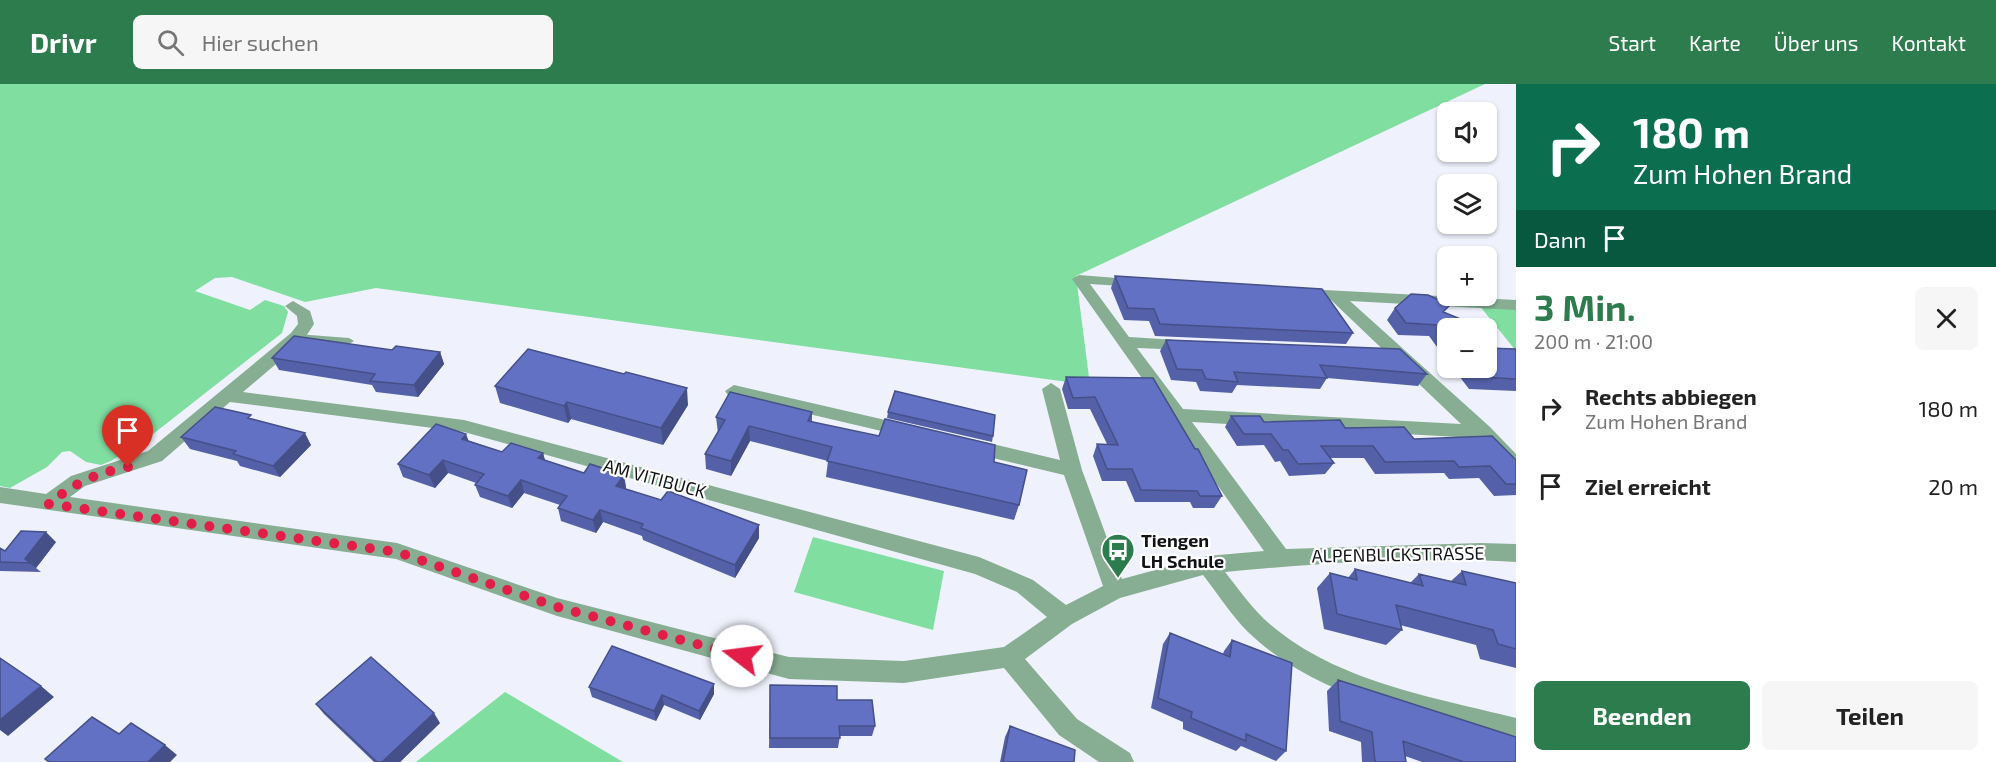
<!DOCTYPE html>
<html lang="de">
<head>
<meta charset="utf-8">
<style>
  :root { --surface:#fff; --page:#f6f6f6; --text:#222; --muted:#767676; --accent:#2d7c4d }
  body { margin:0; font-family:"Exo 2",sans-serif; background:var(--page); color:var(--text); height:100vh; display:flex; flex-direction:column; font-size:22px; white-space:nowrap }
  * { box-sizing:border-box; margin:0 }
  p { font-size:20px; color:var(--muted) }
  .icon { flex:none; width:33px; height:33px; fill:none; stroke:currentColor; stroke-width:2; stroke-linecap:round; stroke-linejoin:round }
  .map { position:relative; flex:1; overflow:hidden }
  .panel { display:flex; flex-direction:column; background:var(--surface); width:480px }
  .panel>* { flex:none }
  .banner { background:#0b6e4f; color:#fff; overflow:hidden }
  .fabs { position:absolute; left:1437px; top:18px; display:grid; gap:12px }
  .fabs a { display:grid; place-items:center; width:60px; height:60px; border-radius:9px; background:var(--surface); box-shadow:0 2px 4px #0004; font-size:30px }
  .pin { position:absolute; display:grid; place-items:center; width:51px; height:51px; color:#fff; margin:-62px -26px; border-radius:50% 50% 50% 0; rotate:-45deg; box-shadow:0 0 6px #0007 }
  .pin .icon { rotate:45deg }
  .me { position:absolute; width:66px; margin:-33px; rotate:285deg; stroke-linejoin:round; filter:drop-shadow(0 0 4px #0008) }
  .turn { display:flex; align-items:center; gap:21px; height:126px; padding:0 18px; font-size:27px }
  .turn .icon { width:78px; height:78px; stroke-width:2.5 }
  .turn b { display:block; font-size:42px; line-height:51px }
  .then { display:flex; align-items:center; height:57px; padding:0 18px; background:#0003; gap:12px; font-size:22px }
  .round { display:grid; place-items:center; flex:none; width:63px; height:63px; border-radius:9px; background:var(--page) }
  .overview { display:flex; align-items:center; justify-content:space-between; height:102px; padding:0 18px }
  h1 { font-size:36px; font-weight:700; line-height:45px; color:var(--accent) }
  .cta { display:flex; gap:12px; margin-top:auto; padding:12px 18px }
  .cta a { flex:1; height:69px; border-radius:9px; background:var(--accent); color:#fff; font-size:24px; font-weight:700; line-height:69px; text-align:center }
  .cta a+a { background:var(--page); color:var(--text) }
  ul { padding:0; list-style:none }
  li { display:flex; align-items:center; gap:18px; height:78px; padding:0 18px }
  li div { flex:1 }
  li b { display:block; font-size:22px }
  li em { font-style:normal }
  header { display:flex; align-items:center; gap:36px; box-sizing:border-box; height:84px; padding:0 30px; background:var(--accent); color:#fff }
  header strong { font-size:28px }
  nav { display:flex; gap:33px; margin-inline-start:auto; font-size:21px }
  .search { width:420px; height:54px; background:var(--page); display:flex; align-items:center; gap:15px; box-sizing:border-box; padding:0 21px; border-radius:9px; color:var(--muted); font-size:22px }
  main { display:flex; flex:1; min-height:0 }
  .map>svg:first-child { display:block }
  .green { fill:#81dea1 }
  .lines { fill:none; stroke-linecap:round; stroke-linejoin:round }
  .lane { fill:#87ae92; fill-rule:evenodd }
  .street { fill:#87ae92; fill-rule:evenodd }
  .wall { fill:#5461a8 }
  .shaded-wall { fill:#454f88 }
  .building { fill:#6271c3; stroke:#454f88; stroke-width:1.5 }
  .route { stroke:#e11d48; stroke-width:10; stroke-dasharray:0 18 }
  .labels { text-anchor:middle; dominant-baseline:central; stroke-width:4.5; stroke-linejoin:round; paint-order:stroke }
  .street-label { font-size:18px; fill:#121317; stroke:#fff }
  .poi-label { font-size:18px; font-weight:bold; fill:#121317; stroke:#fff; text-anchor:start }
</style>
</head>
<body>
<header>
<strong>Drivr</strong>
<div class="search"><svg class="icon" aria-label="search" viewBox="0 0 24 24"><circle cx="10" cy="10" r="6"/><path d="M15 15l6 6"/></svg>Hier suchen</div>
<nav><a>Start</a><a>Karte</a><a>Über uns</a><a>Kontakt</a></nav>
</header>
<main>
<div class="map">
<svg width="1516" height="678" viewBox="0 0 1516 678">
  <rect width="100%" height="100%" fill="#eff2fc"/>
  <path class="green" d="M0,0H1485L1076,192L1090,301L376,204L305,218L232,193L215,194L195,207L250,226L265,216L284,222L288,228L282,249L148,354L111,377L101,381L86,378L70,367L62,368L47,383L10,404L0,402Z
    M1479,221L1516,224V267Z
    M813,453L944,487L933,546L794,508Z
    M505,608L623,678H416Z"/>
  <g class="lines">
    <path class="lane" d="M297,250L349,254L354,257L349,260L294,255L292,253Z"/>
    <path class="street" d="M1079,191L1142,196L1144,199L1142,202L1137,203L1090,200L1129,253L1193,257L1195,261L1193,265L1187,266L1137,264L1183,325L1461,340L1331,216L1305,215L1297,210L1305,205L1516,216V226L1350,217L1490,343L1516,370V388L1509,386L1476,354L1192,338L1286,465L1481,459L1516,460V478C1423,472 1318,479 1225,488C1237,503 1249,520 1263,534C1331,597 1429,612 1516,634V658C1424,634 1319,616 1248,548C1231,531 1218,510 1203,491L1120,514L1072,540L1025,575L1077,635L1130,669L1134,678H1099L1059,651L1004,584L904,599L789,595L557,532L396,475L0,419V403L46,410L71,392L148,367L291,249L298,240L297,232L285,222L293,217L310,227L314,240L303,257L243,308L464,336L979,473L1033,496L1066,521L1103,502L1064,391L972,369L965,367L963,362L965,357L972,355L1060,376L1042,305L1051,299L1060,305L1082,386L1122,495L1207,472L1264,467L1072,195ZM230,318L464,348L975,490L1017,508L1047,533L1004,563L904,577L789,573L557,514L397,459L70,413L85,402L162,377Z
      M734,301L907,341L913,342L916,347L913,352L907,353L728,311L725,307Z"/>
  </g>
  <path class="wall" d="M1115,192L1353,249L1346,260L1155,252L1149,237L1124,236L1111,204Z
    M1395,224L1445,228L1473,242L1471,244H1448V258L1440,267L1429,252L1398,251L1387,236Z
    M1166,256L1427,290L1418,302L1327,294L1320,305L1237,301L1232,309L1200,307L1196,298L1171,296L1160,267Z
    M1516,265V307L1469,305L1453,284H1486Z
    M392,266L440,268L444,280L418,313L376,308L372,301L279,286L272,274Z
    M1066,293L1153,294L1222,412L1214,424H1193L1190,418H1135L1126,397H1102L1093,372L1097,360H1107L1090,325H1068L1062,305Z
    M495,302L688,321L663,361L571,335L568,339L500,319Z
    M812,328V338L994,378L1019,421L1014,436L826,393L828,377L750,357L731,392L706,385L705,370L718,349L716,333Z
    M888,328L993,352L992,358L887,334Z
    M1231,332L1264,338L1345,344L1414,355L1516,376V411L1494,412L1479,394L1449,395L1444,389L1375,390L1364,374H1330L1334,379L1325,390L1289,392L1280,377L1275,378L1264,361L1237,362L1225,343Z
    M253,335L311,361L280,393L240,382L237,377L190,365L181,353Z
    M469,357L502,368L543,369L545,376L584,389L624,391L626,404L625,405L759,454L735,494L643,456L642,452L603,438L596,449L561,437L558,424L560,421L524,409L512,424L480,413L475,401L476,399L448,389L435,404L403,393L398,380Z
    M56,458L36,484L41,488L0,487V464L5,467Z
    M1355,485L1410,499L1419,490L1451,497L1462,487L1516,500V584L1480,575L1476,561L1400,541L1402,546L1386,561L1324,545L1317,504L1330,489L1348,494Z
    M1170,549L1223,570L1224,567L1232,556L1286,667L1276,677L1241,662L1236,667L1183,645V638L1151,624L1163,560Z
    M1338,596L1516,678H1422L1405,672L1406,678H1362L1361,658L1329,647L1327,607Z
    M714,600V610L700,636L664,621L656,637L592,613L589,603Z
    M770,601L837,616L875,642L872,652H840L838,664H769Z
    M316,620L440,639L400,678H374L324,630Z
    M1010,642L1074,678H1000L1005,653Z"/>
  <path class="shaded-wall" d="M440,268L444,280L418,313L414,301Z
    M687,304L688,321L663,361L661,344Z
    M567,318L571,335L568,339L564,322Z
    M749,342L750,357L731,392V377Z
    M305,349L311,361L280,393L273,382Z
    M466,350L471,363L462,355Z
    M543,369L546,381L538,374Z
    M443,376L448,389L435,404L429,391Z
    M624,391L626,404L619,415L616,402Z
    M521,396L524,409L512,424L508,412Z
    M600,426L603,438L596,449L593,436Z
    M759,441V454L735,494V481Z
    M46,448L56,458L36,484L25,475Z
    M714,600V610L700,636L699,627Z
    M41,602L54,613L8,652L0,646V636Z
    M662,611L664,621L656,637L654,627Z
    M434,629L440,639L400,678H382Z
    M165,661L177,671L170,678H148Z"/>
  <path class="building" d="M1115,192L1322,205L1353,249L1160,240L1154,225L1128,224Z
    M1411,210L1428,211L1450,221L1443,228L1473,240V242H1460L1458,244H1448V253L1438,241L1406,239L1395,224Z
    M294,252L392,266L396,262L440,268L414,301L370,297L375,290L272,274Z
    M1166,256L1400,265L1427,290L1320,281L1327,294L1234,288L1238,298L1206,295L1202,286L1177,285Z
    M1486,264L1516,265V295L1479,293L1471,284H1486Z
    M528,265L624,290L626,288L687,304L661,344L567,318L564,322L495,302Z
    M1066,293L1153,294L1195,365H1198L1222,412H1200L1197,407L1141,406L1132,385H1107L1097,360L1118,361L1095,313L1073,314Z
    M895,307L995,331L993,352L888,328Z
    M730,308L812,328L808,337L879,352L885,335L995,361L994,378L1027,386L1019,421L827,377L832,363L749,342L731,377L705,370L725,336L716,333Z
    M215,323L251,331L248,334L305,349L273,382L233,370L236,367L181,353Z
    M1231,332H1260L1264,338L1340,336L1345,344L1404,343L1414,355L1492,352L1516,376V400H1506L1490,382L1459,383L1454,377L1385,378L1373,362H1321L1334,379L1298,380L1288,366H1283L1271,350H1244Z
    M436,340L466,350L462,355L502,368L511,359L543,369L538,374L584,389L590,380L624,391L616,402L661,416L668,407L759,441L735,481L641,444L643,440L600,426L593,436L558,424L567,412L521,396L508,412L475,401L484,390L443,376L429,391L398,380Z
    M21,447L46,448L25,475L30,479L0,478V464L5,467Z
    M1355,485L1423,502L1419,490L1466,501L1462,487L1516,499V565L1498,560L1493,546L1396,521L1402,546L1337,530L1330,489L1357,496Z
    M1170,549L1230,573L1232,556L1292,579L1286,667L1246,650V657L1191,634L1192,628L1158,614Z
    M612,562L714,600L699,627L662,611L654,627L589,603Z
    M371,573L434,629L382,678H377L316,620Z
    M0,574L41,602L0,636Z
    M1338,596L1516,653V678H1464L1403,657L1406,678H1375L1372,648L1340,637Z
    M770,601L837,602V616H872L875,642H839L840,654H770Z
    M92,633L119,650L131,639L165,661L148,678H49L45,675Z
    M1010,642L1075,666L1074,678H1003Z"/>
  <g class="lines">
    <path class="route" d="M128,383C93,390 76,399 48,420L397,468L557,523L742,572"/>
  </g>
  <defs>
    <g id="bus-pin" transform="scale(1.725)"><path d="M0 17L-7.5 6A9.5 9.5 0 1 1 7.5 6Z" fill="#2d7c4d" stroke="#fff"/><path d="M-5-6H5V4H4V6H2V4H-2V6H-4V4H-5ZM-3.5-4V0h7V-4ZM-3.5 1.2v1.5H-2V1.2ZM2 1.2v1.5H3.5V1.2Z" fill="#fff"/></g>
  </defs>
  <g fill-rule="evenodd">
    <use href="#bus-pin" x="1118" y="466"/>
  </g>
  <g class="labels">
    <g class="street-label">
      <text transform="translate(655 394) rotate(15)">AM VITIBUCK</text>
      <text transform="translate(1398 470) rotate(-1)">ALPENBLICKSTRASSE</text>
    </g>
    <g class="poi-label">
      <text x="1141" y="456">Tiengen<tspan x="1141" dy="21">LH Schule</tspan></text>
    </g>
  </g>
</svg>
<div class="fabs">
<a><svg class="icon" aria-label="sound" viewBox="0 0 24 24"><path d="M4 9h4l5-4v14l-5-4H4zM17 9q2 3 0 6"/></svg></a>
<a><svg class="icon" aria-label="layers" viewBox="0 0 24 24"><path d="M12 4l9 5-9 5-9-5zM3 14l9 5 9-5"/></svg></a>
<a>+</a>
<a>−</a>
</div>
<div class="pin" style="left:128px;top:383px;background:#d93025"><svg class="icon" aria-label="arrive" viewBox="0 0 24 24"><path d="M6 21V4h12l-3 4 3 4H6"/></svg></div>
<svg class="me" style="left:742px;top:572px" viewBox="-20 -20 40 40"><circle r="19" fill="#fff"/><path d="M0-13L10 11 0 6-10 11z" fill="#e11d48"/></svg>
</div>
<section class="panel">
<div class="banner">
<div class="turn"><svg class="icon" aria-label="right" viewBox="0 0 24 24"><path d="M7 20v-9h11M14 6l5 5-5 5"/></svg><div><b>180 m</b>Zum Hohen Brand</div></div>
<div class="then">Dann<svg class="icon" aria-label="arrive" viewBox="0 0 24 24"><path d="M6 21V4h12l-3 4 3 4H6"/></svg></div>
</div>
<div class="overview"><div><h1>3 Min.</h1><p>200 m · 21:00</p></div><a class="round"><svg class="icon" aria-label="close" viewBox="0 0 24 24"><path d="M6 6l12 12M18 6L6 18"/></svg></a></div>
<ul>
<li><svg class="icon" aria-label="right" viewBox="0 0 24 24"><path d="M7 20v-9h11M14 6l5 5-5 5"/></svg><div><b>Rechts abbiegen</b><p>Zum Hohen Brand</p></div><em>180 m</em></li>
<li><svg class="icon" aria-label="arrive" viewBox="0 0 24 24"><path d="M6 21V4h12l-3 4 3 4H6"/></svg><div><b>Ziel erreicht</b></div><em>20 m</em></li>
</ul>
<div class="cta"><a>Beenden</a><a>Teilen</a></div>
</section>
</main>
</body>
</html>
